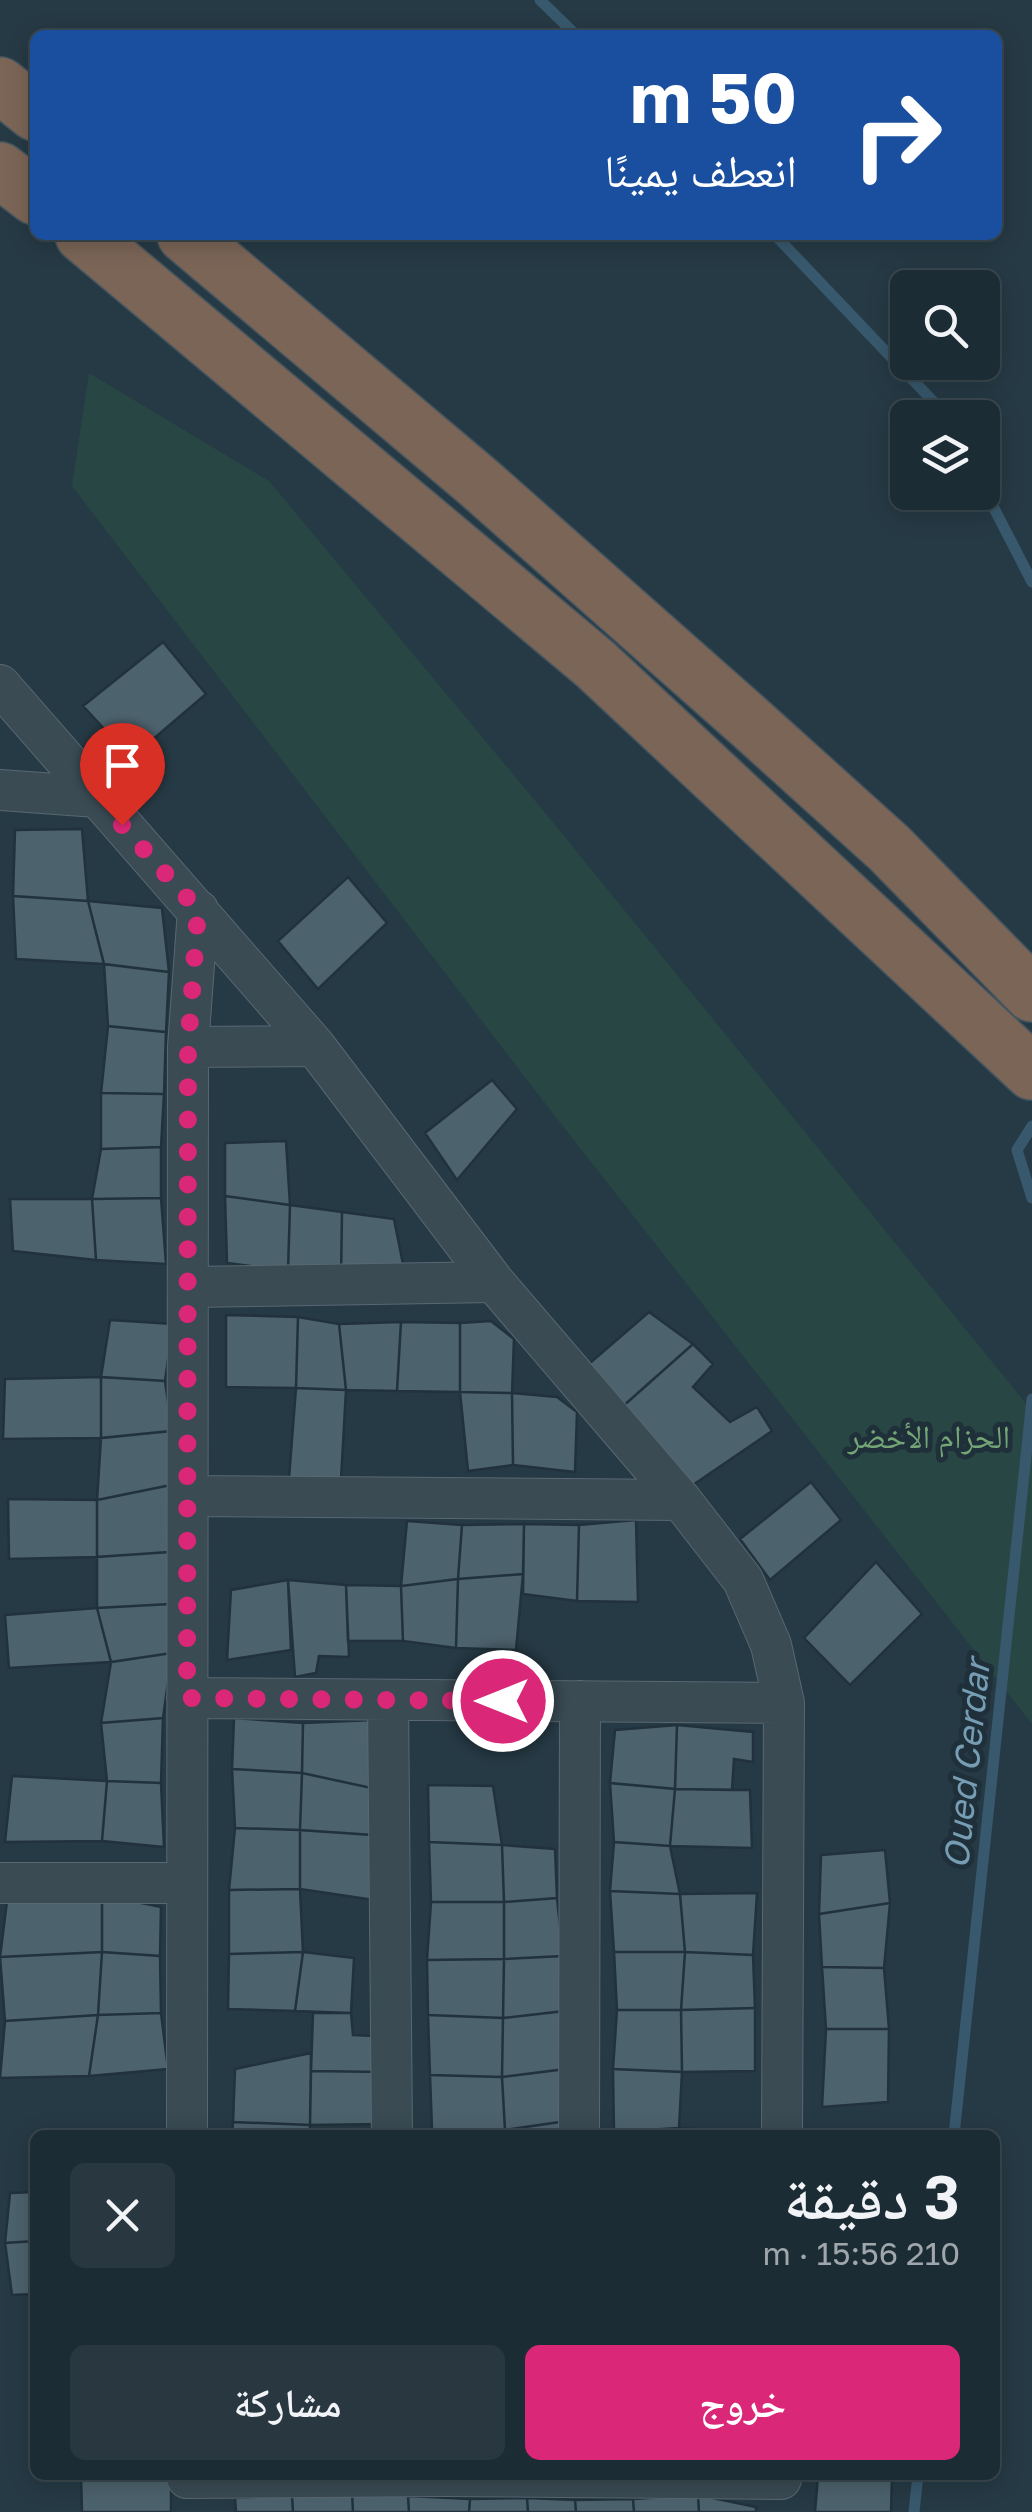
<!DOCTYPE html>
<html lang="ar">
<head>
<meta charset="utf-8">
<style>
  :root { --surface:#1c2c34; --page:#293840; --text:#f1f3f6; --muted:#a0a7ac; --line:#3a484f; --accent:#db2777 }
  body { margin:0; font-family:"Golos Text","Noto Naskh Arabic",sans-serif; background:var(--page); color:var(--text); direction:rtl; height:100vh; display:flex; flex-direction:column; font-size:38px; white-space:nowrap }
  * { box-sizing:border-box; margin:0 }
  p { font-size:32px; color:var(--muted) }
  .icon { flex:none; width:55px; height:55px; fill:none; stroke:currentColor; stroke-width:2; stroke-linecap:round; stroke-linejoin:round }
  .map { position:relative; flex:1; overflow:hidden; direction:ltr }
  .side { position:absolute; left:30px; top:2130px; width:970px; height:350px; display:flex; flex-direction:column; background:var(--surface); border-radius:15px; box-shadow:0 5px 25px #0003,0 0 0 2px var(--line); direction:rtl }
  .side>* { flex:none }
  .guide { position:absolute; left:30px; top:30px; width:972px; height:210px; border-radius:15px; box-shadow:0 5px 25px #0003,0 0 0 2px var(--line); direction:rtl; background:#1a4fa0; color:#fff; overflow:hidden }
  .buttons { position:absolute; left:890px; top:270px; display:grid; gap:20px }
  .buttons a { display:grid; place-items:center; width:110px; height:110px; border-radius:15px; background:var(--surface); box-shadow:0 5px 25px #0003,0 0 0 2px var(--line); font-size:50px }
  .pin { position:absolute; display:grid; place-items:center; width:85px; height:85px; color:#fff; margin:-102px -42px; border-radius:50% 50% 50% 0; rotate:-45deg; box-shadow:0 0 10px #0007 }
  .pin .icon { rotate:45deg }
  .me { position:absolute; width:110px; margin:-55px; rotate:270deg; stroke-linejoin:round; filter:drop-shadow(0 0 8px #0008) }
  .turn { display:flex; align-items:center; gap:35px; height:210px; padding:0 40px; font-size:45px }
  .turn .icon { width:130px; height:130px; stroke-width:2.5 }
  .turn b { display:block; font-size:70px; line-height:85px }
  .round { display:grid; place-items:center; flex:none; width:105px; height:105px; border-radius:15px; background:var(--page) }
  .summary { display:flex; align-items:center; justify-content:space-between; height:170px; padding:0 40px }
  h1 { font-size:60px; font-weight:600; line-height:75px }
  .cta { display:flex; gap:20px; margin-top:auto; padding:20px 40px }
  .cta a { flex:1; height:115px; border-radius:15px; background:var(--accent); color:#fff; font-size:40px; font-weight:600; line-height:115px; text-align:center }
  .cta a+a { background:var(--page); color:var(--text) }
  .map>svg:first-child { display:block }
  .green { fill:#284643 }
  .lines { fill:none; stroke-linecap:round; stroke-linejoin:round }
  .stream { stroke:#38596d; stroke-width:11 }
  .building { fill:#4c626d; stroke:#21323c; stroke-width:2.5 }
  .minor-casing { stroke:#596872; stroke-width:42 }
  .highway-casing { stroke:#45555f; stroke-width:58 }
  .minor { stroke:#3a4b54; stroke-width:40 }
  .highway { stroke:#7b6557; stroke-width:55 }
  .route { stroke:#db2777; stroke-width:18; stroke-dasharray:0 32.4 }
  .labels { text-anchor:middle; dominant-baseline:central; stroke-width:10; stroke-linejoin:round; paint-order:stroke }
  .park-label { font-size:32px; fill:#74a575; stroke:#1f303a }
  .water-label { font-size:35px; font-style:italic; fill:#769db3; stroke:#1f303a }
</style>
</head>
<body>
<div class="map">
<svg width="1032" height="2512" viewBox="0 0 1032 2512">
  <rect width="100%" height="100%" fill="#263a45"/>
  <path class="green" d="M89,373L269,481L542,809L1032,1411V1724L544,1102L72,486Z"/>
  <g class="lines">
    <path class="stream" d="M540,0L576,35
      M775,235L949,418
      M982,485L1032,582
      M1032,1126L1017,1150L1032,1198
      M954,2135L1032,1399
      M914,2512L918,2475"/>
  </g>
  <path class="building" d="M163,642L206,694L131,758L83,706Z
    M82,829L88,901L13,896L15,830Z
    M348,877L387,923L318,989L278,941Z
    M13,896L88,901L104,964L16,959Z
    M88,901L162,908L169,972L104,964Z
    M104,964L169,972L166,1032L108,1026Z
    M108,1026L166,1032L164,1094L101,1093Z
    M492,1080L517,1109L457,1180L425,1133Z
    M101,1093L164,1094L161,1147L101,1149Z
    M286,1141L290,1205L225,1196V1143Z
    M161,1147V1198L92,1199L101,1149Z
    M225,1196L290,1205L288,1271L227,1263Z
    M161,1198L166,1264L96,1260L92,1199Z
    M10,1199H92L96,1260L13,1251Z
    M290,1205L342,1212L341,1279L288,1271Z
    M342,1212L394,1219L406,1279H341Z
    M649,1312L693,1344L621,1408L583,1369Z
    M226,1315L298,1317L296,1388L226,1387Z
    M298,1317L339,1324L346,1390L296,1388Z
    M110,1320L173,1324L165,1381L101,1377Z
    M491,1321L514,1339L512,1393L460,1392V1323Z
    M401,1322L397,1391L346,1390L339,1324Z
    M401,1322L460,1323V1392L397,1391Z
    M693,1344L713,1364L693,1387L730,1422L757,1407L772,1431L687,1489L621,1408Z
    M101,1377V1438L3,1439L5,1379Z
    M101,1377L165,1381L172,1431L101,1438Z
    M296,1388L346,1390L341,1480L289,1478Z
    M460,1392L512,1393L513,1465L468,1471Z
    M512,1393L557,1397L577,1412L575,1472L513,1465Z
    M172,1431L171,1485L97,1500L101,1438Z
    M811,1482L841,1520L770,1580L740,1539Z
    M171,1485L169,1552L97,1557V1500Z
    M8,1499L97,1500V1557L9,1559Z
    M636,1520L638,1602L577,1601L579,1525Z
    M407,1521L462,1525L458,1579L401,1586Z
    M524,1524L523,1574L458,1579L462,1525Z
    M524,1524L579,1525L577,1601L523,1594Z
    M169,1552L170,1604L97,1608V1557Z
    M876,1562L922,1614L850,1685L804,1638Z
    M523,1574L516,1650L456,1648L458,1579Z
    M458,1579L456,1648L403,1641L401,1586Z
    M288,1580L291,1650L227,1660L231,1590Z
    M288,1580L346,1585L349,1657L319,1656L316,1673L295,1677Z
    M346,1585L401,1586L403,1641H348Z
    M170,1604L172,1653L111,1662L97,1608Z
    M97,1608L111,1662L9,1668L5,1615Z
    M172,1653L163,1718L101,1723L111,1662Z
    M163,1718L161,1783L107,1781L101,1723Z
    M234,1718L303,1723L302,1773L232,1769Z
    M374,1720L376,1789L302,1773L303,1723Z
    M677,1725L753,1732V1762L734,1759L732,1790L675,1789Z
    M677,1725L675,1789L610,1783L615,1730Z
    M232,1769L302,1773L300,1830L235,1828Z
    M302,1773L376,1789L372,1835L300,1830Z
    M12,1776L107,1781L102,1841L5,1842Z
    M107,1781L161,1783L164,1847L102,1841Z
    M610,1783L675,1789L670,1846L614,1842Z
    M428,1785L493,1786L502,1845L429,1842Z
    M675,1789L750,1790L752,1848L670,1846Z
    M235,1828L300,1830V1889L229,1890Z
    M300,1830L372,1835L374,1900L300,1889Z
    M429,1842L502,1845L504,1902H431Z
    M614,1842L670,1846L680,1894L610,1891Z
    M502,1845L555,1849L557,1898L504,1902Z
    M885,1850L890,1903L819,1914L821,1855Z
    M300,1889L303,1952L229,1954V1890Z
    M610,1891L680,1894L685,1952H614Z
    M757,1893L753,1955L685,1952L680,1894Z
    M102,1895V1952L0,1957L7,1901Z
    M102,1895L161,1907L160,1956L102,1952Z
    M557,1898L563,1956L504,1959V1902Z
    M431,1902H504V1959L427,1960Z
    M890,1903L884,1968L822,1967L819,1914Z
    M102,1952L98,2015L5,2021L0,1957Z
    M102,1952L160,1956L161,2013L98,2015Z
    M303,1952L354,1958L351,2013L295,2011Z
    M303,1952L295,2011L228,2009L229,1954Z
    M614,1952H685L681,2010H617Z
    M685,1952L753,1955L755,2008L681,2010Z
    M563,1956L565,2011L503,2018L504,1959Z
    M504,1959L503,2018L428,2015L427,1960Z
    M822,1967L884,1968L889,2029H826Z
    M755,2008V2071L682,2072L681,2010Z
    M617,2010H681L682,2072L613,2069Z
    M565,2011L566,2069L502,2077L503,2018Z
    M161,2013L168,2069L89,2076L98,2015Z
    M313,2013H351L353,2035L376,2036L382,2072L311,2071Z
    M98,2015L89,2076L0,2078L5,2021Z
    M428,2015L503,2018L502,2077L430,2075Z
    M826,2029H889L888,2102L822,2107Z
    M311,2053L310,2125L233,2122L235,2069Z
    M566,2069L567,2121L505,2130L502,2077Z
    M613,2069L682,2072L679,2128L614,2132Z
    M311,2071L382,2072L381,2124L310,2125Z
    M430,2075L502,2077L505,2130L432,2129Z
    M567,2121V2135H504L505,2130Z
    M233,2122L310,2125V2135H232Z
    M679,2128L764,2134V2135H679Z
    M679,2128V2135H615L614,2132Z
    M35,2192V2241L5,2243L10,2193Z
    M35,2241V2294L12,2295L5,2243Z
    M171,2475V2512H82L81,2476Z
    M892,2475L891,2512H815L818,2476Z
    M352,2492L408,2496L409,2512H353Z
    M352,2492L353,2512H293L292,2495Z
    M292,2495L293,2512H236L235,2498Z
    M698,2495L699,2512H634L633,2499Z
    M698,2495L756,2507V2512H699Z
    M408,2496L470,2499L469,2512H409Z
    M527,2498L575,2500L576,2512H528Z
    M527,2498L528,2512H469L470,2499Z
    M633,2499L634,2512H576L575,2500Z"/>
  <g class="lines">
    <g class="minor-casing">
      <path id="minor" d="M0,685L315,1046L494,1282L681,1500L743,1580L771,1645L784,1703L782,2135
        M0,790L97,797
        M188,1047L315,1046
        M189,1287L494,1282
        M188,1496L681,1500
        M187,1698L784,1703
        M388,1700L392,2135
        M0,1883H187
        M187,2135L188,1047L198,910
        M579,2135L580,1701
        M187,2478L445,2476L781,2479"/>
    </g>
    <g class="highway-casing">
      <path id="highway" d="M0,85L35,113
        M0,170L35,197
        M83,235L595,664L1032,1072
        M185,235L478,482L756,728L889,848L1032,994"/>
    </g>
    <use href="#minor" class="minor"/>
    <use href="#highway" class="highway"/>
  </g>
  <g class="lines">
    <path class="route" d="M122,825L198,910L188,1047L187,1698L503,1701"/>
  </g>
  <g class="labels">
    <g class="park-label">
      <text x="929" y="1436">الحزام الأخضر</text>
    </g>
    <g class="water-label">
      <text transform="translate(966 1764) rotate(-84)">Oued Cerdar</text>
    </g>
  </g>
</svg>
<div class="buttons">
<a><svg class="icon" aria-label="search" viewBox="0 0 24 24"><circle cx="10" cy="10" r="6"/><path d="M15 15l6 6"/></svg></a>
<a><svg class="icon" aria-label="layers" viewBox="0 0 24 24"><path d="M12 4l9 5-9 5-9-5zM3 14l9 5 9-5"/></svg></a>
</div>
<div class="pin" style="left:122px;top:825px;background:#d93025"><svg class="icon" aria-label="arrive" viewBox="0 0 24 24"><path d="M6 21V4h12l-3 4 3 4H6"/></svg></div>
<svg class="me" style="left:503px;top:1701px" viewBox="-20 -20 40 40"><circle r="17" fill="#db2777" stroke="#fff" stroke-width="3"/><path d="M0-11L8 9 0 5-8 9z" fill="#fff"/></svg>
<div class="guide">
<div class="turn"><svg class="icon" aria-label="right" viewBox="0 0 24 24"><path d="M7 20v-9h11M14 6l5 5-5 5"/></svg><div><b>50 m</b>انعطف يمينًا</div></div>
</div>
<section class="side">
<div class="summary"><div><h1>3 دقيقة</h1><p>210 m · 15:56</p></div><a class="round"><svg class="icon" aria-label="close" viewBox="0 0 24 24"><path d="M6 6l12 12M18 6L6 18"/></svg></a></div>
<div class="cta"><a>خروج</a><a>مشاركة</a></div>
</section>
</div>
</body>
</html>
